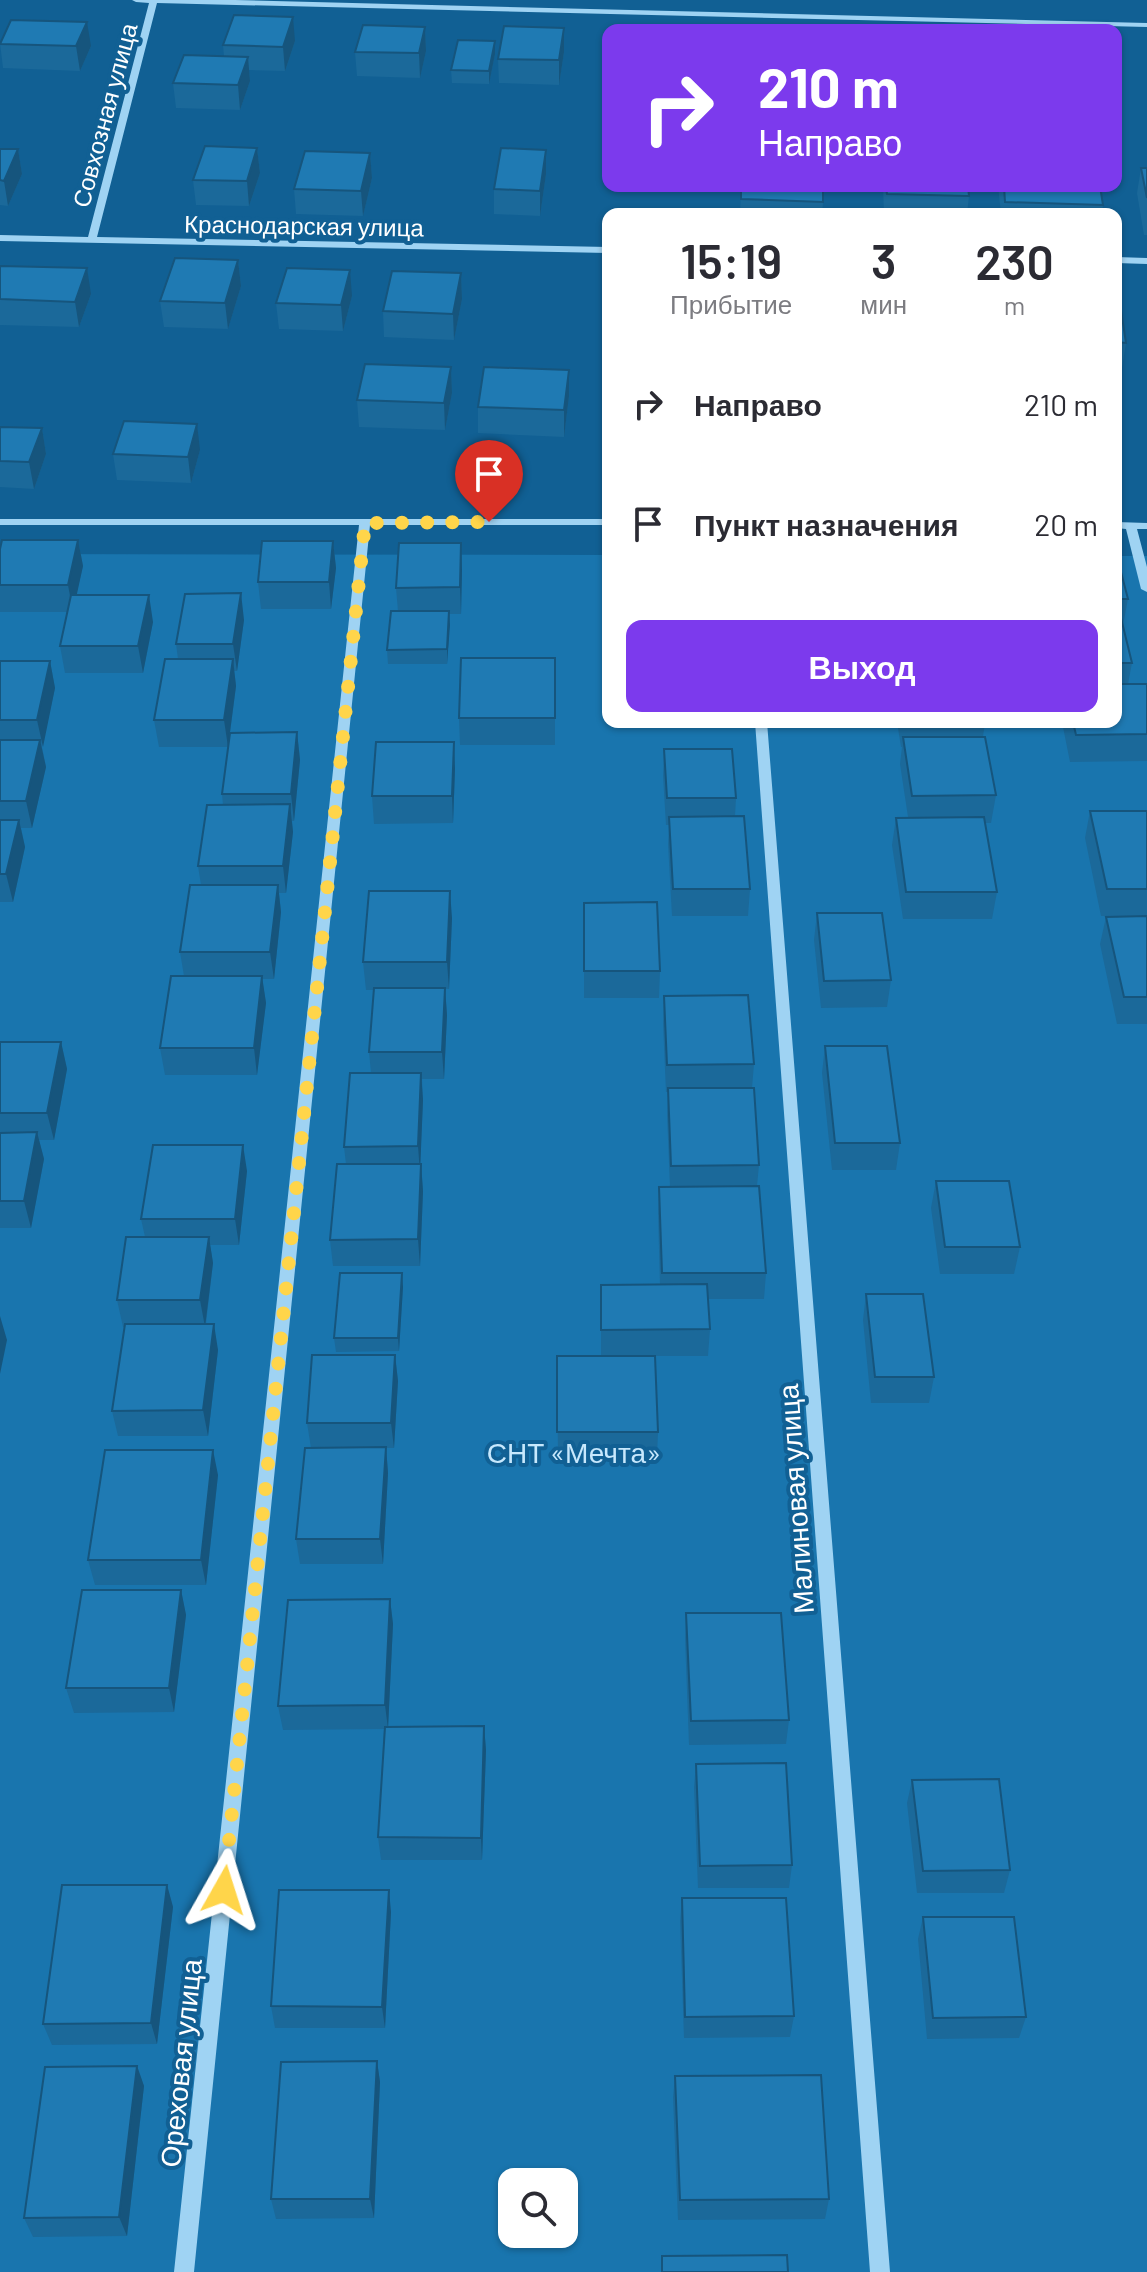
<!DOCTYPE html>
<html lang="ru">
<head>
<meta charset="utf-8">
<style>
  :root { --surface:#fff; --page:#f7f7f7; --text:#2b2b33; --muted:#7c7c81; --accent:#7c3aed }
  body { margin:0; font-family:Barlow,sans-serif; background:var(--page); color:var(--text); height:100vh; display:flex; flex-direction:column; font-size:30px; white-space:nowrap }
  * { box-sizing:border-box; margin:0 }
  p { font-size:26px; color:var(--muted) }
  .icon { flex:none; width:44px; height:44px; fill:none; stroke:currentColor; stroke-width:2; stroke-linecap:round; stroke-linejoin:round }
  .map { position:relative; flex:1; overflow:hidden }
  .details { position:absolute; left:602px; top:208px; width:520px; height:520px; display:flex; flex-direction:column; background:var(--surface); border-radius:16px; box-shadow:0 2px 6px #0004 }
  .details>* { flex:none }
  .hud { position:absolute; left:602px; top:24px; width:520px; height:168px; border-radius:16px; box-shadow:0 2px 6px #0004; background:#7c3aed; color:#fff; overflow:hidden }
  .tools { position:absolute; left:498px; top:2168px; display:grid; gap:16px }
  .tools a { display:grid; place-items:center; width:80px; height:80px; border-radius:16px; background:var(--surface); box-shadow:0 2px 6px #0004; font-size:40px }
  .pin { position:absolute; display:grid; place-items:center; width:68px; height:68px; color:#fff; margin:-82px -34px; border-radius:50% 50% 50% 0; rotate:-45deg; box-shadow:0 0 8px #0007 }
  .pin .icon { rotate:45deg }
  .me { position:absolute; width:88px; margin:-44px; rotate:6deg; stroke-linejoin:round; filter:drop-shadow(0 0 6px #0008) }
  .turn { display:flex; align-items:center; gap:28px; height:168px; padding:0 24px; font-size:36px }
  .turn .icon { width:104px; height:104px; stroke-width:2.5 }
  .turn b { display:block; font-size:56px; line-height:68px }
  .eta { display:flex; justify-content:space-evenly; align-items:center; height:136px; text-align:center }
  .eta b { font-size:48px; font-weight:600; line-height:56px }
  .primary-button { display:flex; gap:16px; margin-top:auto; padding:16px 24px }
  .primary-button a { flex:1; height:92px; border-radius:16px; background:var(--accent); color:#fff; font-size:32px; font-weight:600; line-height:92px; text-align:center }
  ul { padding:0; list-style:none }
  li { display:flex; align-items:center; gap:24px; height:120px; padding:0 24px }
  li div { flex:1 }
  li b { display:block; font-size:30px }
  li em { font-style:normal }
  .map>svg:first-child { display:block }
  .green { fill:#1975ae; fill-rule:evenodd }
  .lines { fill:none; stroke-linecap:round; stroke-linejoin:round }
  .minor { fill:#9fd3f3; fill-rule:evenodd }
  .wall { fill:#1b699a }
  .shaded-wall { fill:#16557d }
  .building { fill:#1f7ab3; stroke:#16557d; stroke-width:2 }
  .route { stroke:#ffd54a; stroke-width:14; stroke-dasharray:0 25.2 }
  .labels { text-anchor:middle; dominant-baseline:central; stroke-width:8; stroke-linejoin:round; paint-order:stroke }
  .far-street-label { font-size:24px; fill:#fff; stroke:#116094 }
  .park-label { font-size:28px; fill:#c7e8fd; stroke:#116094 }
  .street-label { font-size:28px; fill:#fff; stroke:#116094 }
</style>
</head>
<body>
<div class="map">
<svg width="1147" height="2272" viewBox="0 0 1147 2272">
  <rect width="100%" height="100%" fill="#116094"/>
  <path class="green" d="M0,554L608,555V722H1116V556H1147V2272H0ZM512,2182H564V2234H512Z"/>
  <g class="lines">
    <path class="minor" d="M132,0H235L1147,23V27L157,3L97,237L608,247V253L0,241V235L88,237L149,3L136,2Z
      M1116,257L1147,258V264L1116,263Z
      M0,519H608V525H370L194,2272H174L359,525H0Z
      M1116,522L1147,523V529H1137L1147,567V592L1141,589L1126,529L1116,528Z
      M755,722H767L890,2272H870Z"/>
  </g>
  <path class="wall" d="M425,27L426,51L420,78L357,76L355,52Z
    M295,41L285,71L249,70L250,81L240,110L176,108L173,83L224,56L223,45Z
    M495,41V54L489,84L452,83L451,70Z
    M0,43L91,46L80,71L3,68Z
    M564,52L559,85L499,83L498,59Z
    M257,148L260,173L249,206L196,205L193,180Z
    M0,149H18L22,174L8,206L0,205Z
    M546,150V174L540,216L494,214V189Z
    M370,153L372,178L363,216L296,214L294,189Z
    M1141,168H1147V235H1144L1137,193Z
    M741,186L823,202L822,214H740Z
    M883,186L969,196L967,214H884Z
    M998,186H1100L1103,205L1102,214H1001Z
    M238,260L241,286L228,329L164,327L160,301Z
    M0,266L91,294L79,327L0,325Z
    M461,273L462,299L454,340L384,337L383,311Z
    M352,296L343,331L279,329L276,303Z
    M1116,296L1126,343L1122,368H1116Z
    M451,367L452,393L445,430L359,427L357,400Z
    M569,396L564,437L478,433V407Z
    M0,427L42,428L46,454L34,489L0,487Z
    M200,450L191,483L117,480L113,454Z
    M78,540L83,566L76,595L153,622L143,673H65L60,646L67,612H0V549Z
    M333,541L336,568L331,609H261L258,582Z
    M461,543L462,570L461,614H449L447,664H388L387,650L398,611L396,588Z
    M1116,553L1128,599L1123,625L1132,663L1128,684H1147V761L1070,762L1062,722H1116Z
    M244,620L237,671H234L236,686L230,733L297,732L300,760L294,821H292L293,832L286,893H279L281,912L274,979H262L266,1003L257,1075H165L160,1048L184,976L180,952L201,885L198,866L223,805L222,794L228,747H159L154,720L178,659L176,644Z
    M555,658V745H460L459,718Z
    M0,661H50L55,688L42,747L46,767L32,828H21L25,847L13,902H0Z
    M897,722H985L983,737L996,795L991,823H985L997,892L992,919H903L892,845L896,818L908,817L900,764L902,747H901Z
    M664,749L736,798L735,816L750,889L748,916H672L668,844L669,825H666L663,776Z
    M455,769L453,823L374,824L372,796Z
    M1090,811H1147V916H1101L1085,838Z
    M584,903L660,971L659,998H584Z
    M817,913L891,980L887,1007L821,1008L814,940Z
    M1147,916V1024H1117L1100,944L1106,917Z
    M452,918L449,989H445L447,1015L444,1079H422L423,1100L420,1164H421L423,1191L420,1266H333L330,1240L346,1164L344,1147L371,1073L369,1052L374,990H366L363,962Z
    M664,996L754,1064L752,1088L759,1165L757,1186L766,1273L764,1299H708L710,1329L708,1356H601V1285H660L658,1213L659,1187H670L667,1115L668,1092H666L663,1023Z
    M0,1042H61L67,1069L54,1140H39L44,1159L31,1228H0Z
    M825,1046L900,1143L896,1170H832L822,1073Z
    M247,1171L239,1245H210L213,1263L206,1324L218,1350L208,1436H118L112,1411L125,1327H123L117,1300L145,1237L141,1219Z
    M936,1181L1020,1247L1014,1274H940L931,1208Z
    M403,1287L399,1351L336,1352L334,1338Z
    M866,1294L934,1377L929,1403H871L863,1320Z
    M395,1355L398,1381L394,1448H386L388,1473L383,1564H300L296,1539L311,1448L307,1423Z
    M557,1356L658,1432L657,1457H558Z
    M218,1475L206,1585H95L88,1560Z
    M181,1590L186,1615L174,1712L74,1713L66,1688Z
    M390,1599L393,1624L388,1727L484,1726L486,1750L482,1860H381L378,1837L384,1729L283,1730L278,1706Z
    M686,1613L789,1720L786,1744L689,1745L685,1638Z
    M696,1764L792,1865L789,1888H698L694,1787Z
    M912,1780L1010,1870L1004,1893H917L907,1803Z
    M167,1885L173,1907L157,2044L52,2045L43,2024Z
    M682,1898L794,2016L790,2037L684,2038L680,1921Z
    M391,1912L385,2028H275L271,2006Z
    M923,1917L1026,2017L1019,2038L927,2039L918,1939Z
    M377,2061L380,2082L374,2218L276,2219L271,2199Z
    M137,2066L144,2086L127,2236L33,2237L24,2218Z
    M675,2076L829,2199L825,2219L678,2220L673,2097Z"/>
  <path class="shaded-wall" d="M293,17L295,41L285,71L283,47Z
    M87,22L91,46L80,71L76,46Z
    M425,27L426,51L420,78L419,53Z
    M564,28V52L559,85V60Z
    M495,41V54L489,84V71Z
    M248,57L250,81L240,110L238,85Z
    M257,148L260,173L249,206L247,181Z
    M18,149L22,174L8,206L4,181Z
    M546,150V174L540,216V191Z
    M370,153L372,178L363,216L361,191Z
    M238,260L241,286L228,329L225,303Z
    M87,268L91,294L79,327L75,302Z
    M350,270L352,296L343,331L341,305Z
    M461,273L462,299L454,340L453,314Z
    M451,367L452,393L445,430L444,403Z
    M569,370V396L564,437V410Z
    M197,424L200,450L191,483L188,457Z
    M42,428L46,454L34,489L29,462Z
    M78,540L83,566L73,612L68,585Z
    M333,541L336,568L331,609L329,582Z
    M461,543L462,570L461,614L460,587Z
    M241,593L244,620L237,671L233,644Z
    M149,595L153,622L143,673L138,646Z
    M449,611L450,625L447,664V649Z
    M233,659L236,686L228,747L224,720Z
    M50,661L55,688L43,747L37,720Z
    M297,732L300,760L294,821L291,794Z
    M40,740L46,767L32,828L26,801Z
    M454,742L455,769L453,823L452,796Z
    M290,804L293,832L286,893L283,866Z
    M19,820L25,847L13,902L6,874Z
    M278,885L281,912L274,979L270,952Z
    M450,891L452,918L449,989L447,962Z
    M262,976L266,1003L257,1075L254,1048Z
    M445,988L447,1015L444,1079L442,1052Z
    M61,1042L67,1069L54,1140L47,1113Z
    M421,1073L423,1100L420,1173L418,1146Z
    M37,1132L44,1159L31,1228L24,1201Z
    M243,1145L247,1171L239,1245L235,1219Z
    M421,1164L423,1191L420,1266L418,1239Z
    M209,1237L213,1263L205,1327L200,1300Z
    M402,1273L403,1287L399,1351L398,1338Z
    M0,1316L7,1340L0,1374Z
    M214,1324L218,1350L208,1436L203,1410Z
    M395,1355L398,1381L394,1448L391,1423Z
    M386,1447L388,1473L383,1564L380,1539Z
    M213,1450L218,1475L206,1585L201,1560Z
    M181,1590L186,1615L174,1712L169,1688Z
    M390,1599L393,1624L388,1729L385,1705Z
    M484,1726L486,1750L482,1860L481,1838Z
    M167,1885L173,1907L157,2044L151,2023Z
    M389,1890L391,1912L385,2028L382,2007Z
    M377,2061L380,2082L374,2218L370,2199Z
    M137,2066L144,2086L127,2236L119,2217Z"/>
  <path class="building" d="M234,15L293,17L283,47L223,45Z
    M11,20L87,22L76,46L0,44Z
    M363,25L425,27L419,53L355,52Z
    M504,26L564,28L559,60L498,59Z
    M458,40L495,41L489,71L451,70Z
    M184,55L248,57L238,85L173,83Z
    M205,146L257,148L247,181L193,180Z
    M501,148L546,150L540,191L494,189Z
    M0,149H18L4,181L0,180Z
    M305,151L370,153L361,191L294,189Z
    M1141,168H1147V198Z
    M741,186H823V202L741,199Z
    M886,186H968L969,196L887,194Z
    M1004,186H1100L1103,205L1005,202Z
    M175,258L238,260L225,303L160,301Z
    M0,266L87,268L75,302L0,299Z
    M287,268L350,270L341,305L276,303Z
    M392,271L461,273L453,314L383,311Z
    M1116,296L1119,297L1126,343L1116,342Z
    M365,364L451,367L444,403L357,400Z
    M484,367L569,370L564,410L478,407Z
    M124,421L197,424L188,457L113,454Z
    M0,427L42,428L29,462L0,461Z
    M2,540H78L68,585H0V549Z
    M262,541H333L329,582H258Z
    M399,543H461L460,587L396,588Z
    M1116,553L1128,599H1116Z
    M241,593L233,644H176L185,594Z
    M71,595H149L138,646H60Z
    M1116,610H1119L1132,663H1116Z
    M391,611H449L447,649L387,650Z
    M461,658H555V718H459Z
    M165,659H233L224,720H154Z
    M0,661H50L37,720H0Z
    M1116,684H1147V734L1076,735L1073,722H1116Z
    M297,732L291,794H222L230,733Z
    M903,737H985L996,795L912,796Z
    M0,740H40L26,801H0Z
    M376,742H454L452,796H372Z
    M664,749H732L736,798H667Z
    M290,804L283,866H198L207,805Z
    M1090,811H1147V889H1107Z
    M744,816L750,889H673L669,817Z
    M984,817L997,892H906L896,818Z
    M0,820H19L6,874H0Z
    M190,885H278L270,952H180Z
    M369,891H450L447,962H363Z
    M657,902L660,971H584V903Z
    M817,913H882L891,980L824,981Z
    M1147,916V997H1124L1106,917Z
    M171,976H262L254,1048H160Z
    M374,988H445L442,1052H369Z
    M748,995L754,1064L667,1065L664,996Z
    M0,1042H61L47,1113H0Z
    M825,1046H887L900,1143H835Z
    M350,1073H421L418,1146L344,1147Z
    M668,1088H754L759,1165L671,1166Z
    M37,1132L24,1201H0V1133Z
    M153,1145H243L235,1219H141Z
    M337,1164H421L418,1239L330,1240Z
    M936,1181H1009L1020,1247H945Z
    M759,1186L766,1273H662L659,1187Z
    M126,1237H209L200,1300H117Z
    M340,1273H402L398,1338H334Z
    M707,1284L710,1329L601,1330V1285Z
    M866,1294H923L934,1377H875Z
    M125,1324H214L203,1410L112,1411Z
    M312,1355H395L391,1423H307Z
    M557,1356H655L658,1432H557Z
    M386,1447L380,1539H296L305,1448Z
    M105,1450H213L201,1560H88Z
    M82,1590H181L169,1688H66Z
    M390,1599L385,1705L278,1706L288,1600Z
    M686,1613H781L789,1720L691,1721Z
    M484,1726L481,1838L378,1837L385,1727Z
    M786,1763L792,1865L700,1866L696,1764Z
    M999,1779L1010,1870L923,1871L912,1780Z
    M62,1885H167L151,2023L43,2024Z
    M279,1890H389L382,2007L271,2006Z
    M682,1898H786L794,2016L685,2017Z
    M923,1917H1014L1026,2017L933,2018Z
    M377,2061L370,2199H271L281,2062Z
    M137,2066L119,2217L24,2218L45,2067Z
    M821,2075L829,2199L680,2200L675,2076Z
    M787,2255L788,2272H662V2256Z"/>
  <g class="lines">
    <path class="route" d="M224,1890L365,523L489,522"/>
  </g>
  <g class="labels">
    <g class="far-street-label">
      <text transform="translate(104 115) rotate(-75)">Совхозная улица</text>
      <text transform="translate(304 225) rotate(1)">Краснодарская улица</text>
    </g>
    <g class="park-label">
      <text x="574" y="1452">СНТ «Мечта»</text>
    </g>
    <g class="street-label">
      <text transform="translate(795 1499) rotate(-94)">Малиновая улица</text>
      <text transform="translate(180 2063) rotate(-84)">Ореховая улица</text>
    </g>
  </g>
</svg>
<div class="tools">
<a><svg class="icon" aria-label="search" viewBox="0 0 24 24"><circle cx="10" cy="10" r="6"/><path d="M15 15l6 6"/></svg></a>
</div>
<div class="pin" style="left:489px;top:522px;background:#d93025"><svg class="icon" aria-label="arrive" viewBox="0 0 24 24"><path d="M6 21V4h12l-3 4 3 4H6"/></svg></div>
<svg class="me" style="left:224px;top:1890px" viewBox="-20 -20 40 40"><path d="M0-17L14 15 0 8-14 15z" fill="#ffd54a" stroke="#fff" stroke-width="4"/></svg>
<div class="hud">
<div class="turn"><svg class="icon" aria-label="right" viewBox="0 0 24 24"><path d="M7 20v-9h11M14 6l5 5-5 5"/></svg><div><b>210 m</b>Направо</div></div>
</div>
<section class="details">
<div class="eta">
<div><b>15:19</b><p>Прибытие</p></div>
<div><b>3</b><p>мин</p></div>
<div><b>230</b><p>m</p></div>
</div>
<ul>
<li><svg class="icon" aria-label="right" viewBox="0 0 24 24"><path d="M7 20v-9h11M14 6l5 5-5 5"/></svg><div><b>Направо</b></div><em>210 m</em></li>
<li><svg class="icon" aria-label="arrive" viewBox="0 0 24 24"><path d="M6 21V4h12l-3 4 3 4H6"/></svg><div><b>Пункт назначения</b></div><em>20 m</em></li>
</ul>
<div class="primary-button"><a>Выход</a></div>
</section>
</div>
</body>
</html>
